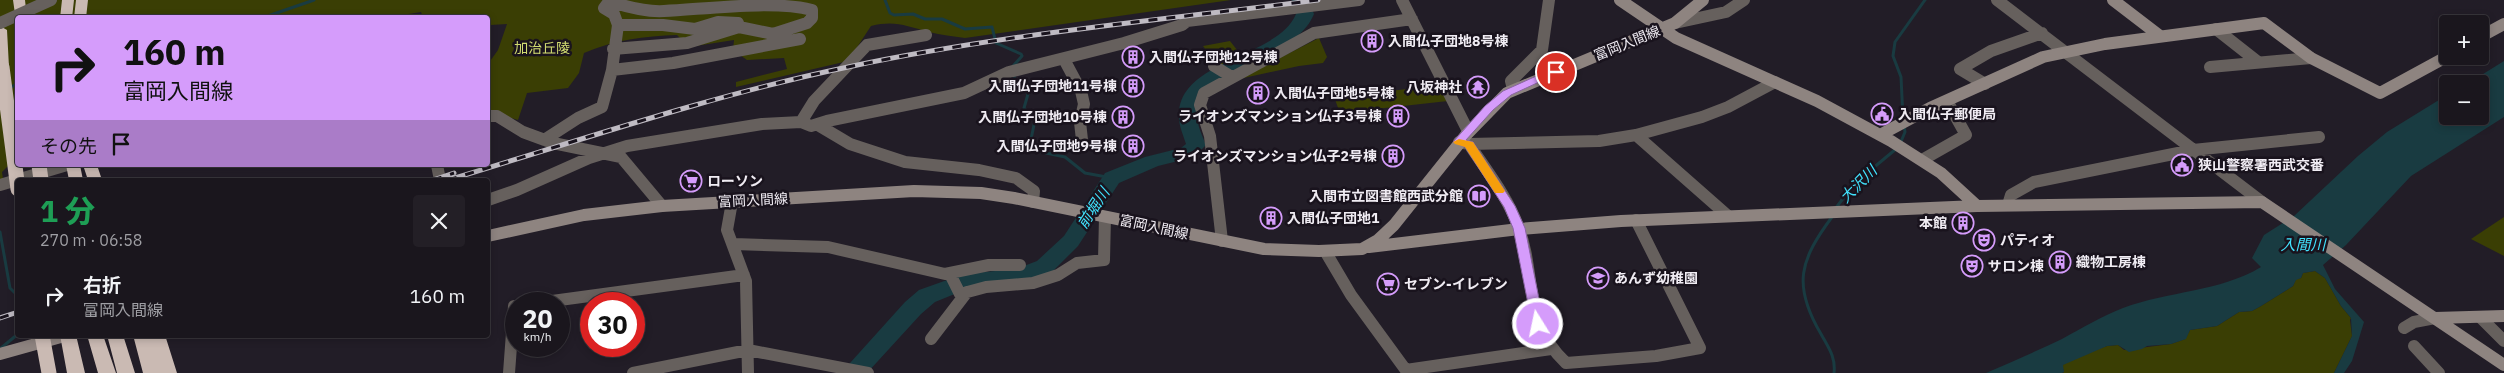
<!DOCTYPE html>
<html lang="ja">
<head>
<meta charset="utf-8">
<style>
  :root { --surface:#1a161d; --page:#231f26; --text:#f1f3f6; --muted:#9f9fa4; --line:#38353b }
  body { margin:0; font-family:"IBM Plex Sans","Noto Sans JP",sans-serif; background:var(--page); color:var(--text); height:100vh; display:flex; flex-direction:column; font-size:19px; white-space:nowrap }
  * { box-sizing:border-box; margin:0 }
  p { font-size:16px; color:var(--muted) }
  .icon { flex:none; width:28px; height:28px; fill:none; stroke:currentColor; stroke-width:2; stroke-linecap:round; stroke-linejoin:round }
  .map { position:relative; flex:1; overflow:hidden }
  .side { position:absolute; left:15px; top:178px; width:475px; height:160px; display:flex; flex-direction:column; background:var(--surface); border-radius:5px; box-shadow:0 2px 8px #0003,0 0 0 1px var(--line) }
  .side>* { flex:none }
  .top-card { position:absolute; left:15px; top:15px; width:475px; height:152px; border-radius:5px; box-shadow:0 2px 8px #0003,0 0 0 1px var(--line); background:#d59cfb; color:#111; overflow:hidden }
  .controls { position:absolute; left:2439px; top:15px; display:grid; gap:10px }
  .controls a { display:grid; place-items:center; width:50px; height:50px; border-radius:5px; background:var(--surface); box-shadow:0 2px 8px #0003,0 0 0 1px var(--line); font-size:25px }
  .speed { position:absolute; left:505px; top:292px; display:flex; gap:10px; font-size:25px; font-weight:700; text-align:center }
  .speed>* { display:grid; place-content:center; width:65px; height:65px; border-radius:50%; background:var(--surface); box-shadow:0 2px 8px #0003,0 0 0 1px var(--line); line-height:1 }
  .speed small { font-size:12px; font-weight:400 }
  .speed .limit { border:8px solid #d22; background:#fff; color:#111 }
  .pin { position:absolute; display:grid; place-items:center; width:42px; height:42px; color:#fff; margin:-21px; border:2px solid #fff; border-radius:50%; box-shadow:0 1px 5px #0007 }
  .me { position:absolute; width:55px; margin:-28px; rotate:350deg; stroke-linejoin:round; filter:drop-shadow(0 0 4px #0008) }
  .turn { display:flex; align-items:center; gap:18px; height:105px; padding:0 25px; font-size:22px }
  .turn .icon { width:65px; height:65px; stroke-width:2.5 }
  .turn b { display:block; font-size:35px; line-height:42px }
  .then { display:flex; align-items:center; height:48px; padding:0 25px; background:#0003; gap:10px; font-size:19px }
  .round { display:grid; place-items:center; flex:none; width:52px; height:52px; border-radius:5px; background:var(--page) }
  .summary { display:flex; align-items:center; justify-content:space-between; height:85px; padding:0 25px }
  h1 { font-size:30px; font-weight:800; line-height:38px; color:#1e9e55 }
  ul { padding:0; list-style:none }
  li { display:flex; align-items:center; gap:15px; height:65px; padding:0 25px }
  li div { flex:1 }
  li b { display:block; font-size:19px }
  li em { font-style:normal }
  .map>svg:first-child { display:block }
  .green { fill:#3a3e04 }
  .water { fill:#193b41 }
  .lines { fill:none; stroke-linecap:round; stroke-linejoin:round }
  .stream { stroke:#193b41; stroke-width:3 }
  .river { fill:#193b41; fill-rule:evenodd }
  .street { stroke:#66605d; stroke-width:12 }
  .secondary { stroke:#8e8480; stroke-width:12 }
  .highway { fill:#cabab3; fill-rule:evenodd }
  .rail-casing { stroke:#bfbbc3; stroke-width:5 }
  .rail { stroke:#19131d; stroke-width:3; stroke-dasharray:9; stroke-linecap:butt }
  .street-bridge { stroke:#66605d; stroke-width:12 }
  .highway-bridge { stroke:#cabab3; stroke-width:15 }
  .route { fill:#d59cfb; stroke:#8a65a3 }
  .slow { fill:#f59e0b }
  .labels { text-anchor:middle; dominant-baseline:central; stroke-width:5; stroke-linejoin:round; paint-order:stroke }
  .poi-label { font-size:14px; font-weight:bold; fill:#f0ecf3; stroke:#19131d; text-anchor:start }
  .street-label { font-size:14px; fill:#f0ecf3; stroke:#19131d }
  .park-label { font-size:14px; fill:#d2dc71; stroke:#19131d }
  .water-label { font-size:15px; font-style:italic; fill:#41e1fc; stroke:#19131d }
</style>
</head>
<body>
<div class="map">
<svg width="2504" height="373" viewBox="0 0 2504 373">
  <rect width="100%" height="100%" fill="#221d27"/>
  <path class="green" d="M0,0H1231L965,38C953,36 941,35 929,32C906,26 895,20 871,26L848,61L736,87V82L787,69L784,58L747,60L733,50L734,40L689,47L677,35C644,36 615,40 584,53L579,73L568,88L527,93L518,120L501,115H488V64L498,50L507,24L490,25L488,27V18L423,17L421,12L384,18H18L17,157L2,172L3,179L0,180Z
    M1319,38L1327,57L1323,63L1299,66L1239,79Z
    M1230,41L1241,55L1219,67L1203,46Z
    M1435,86L1442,88L1448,101L1340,113L1334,97Z
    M2504,217V256L2471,239Z
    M2315,271L2325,278L2341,306L2351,318L2350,320L2352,336L2334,373H2062L2064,372L2062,365L2086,353L2107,346L2118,345L2124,350L2171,344L2185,339L2190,330L2217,326L2239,312L2252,311L2261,306L2293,286L2296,279L2301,278L2303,273Z"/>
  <path class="water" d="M2504,61V117L2411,176L2346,245L2323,265L2335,289L2364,322L2352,361L2344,373H2334L2352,336L2351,318L2341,306L2325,278L2315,271L2303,273L2301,278L2296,280L2293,286L2261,306L2252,311L2239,312L2217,326L2190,330L2186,339L2171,344L2147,346L2142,349L2129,352L2118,345L2107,346L2063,365L2064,372L2062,373H1986C2011,362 2037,351 2062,339C2082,328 2102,316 2123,308C2168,291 2220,292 2261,267L2252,258L2264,235L2294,216L2358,156L2387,132L2447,95L2448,116H2480V84H2467Z"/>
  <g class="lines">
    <path class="stream" d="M885,0L890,13L894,15L913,14L925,19H942L965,29L992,27L996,43L1021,54L1022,56L1013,66
      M262,18L314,0
      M1014,75L1015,81L1028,94L1024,108L1035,120L1030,144L1032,150L1065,157L1085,173L1112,178
      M10,88L18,83
      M1903,118L1901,77L1893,56L1895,42L1925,0
      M1900,144L1905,132L1904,126
      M1835,209L1855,183L1896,149
      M1832,217C1800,260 1792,285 1821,334C1828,347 1836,357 1834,373
      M0,232L10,288L18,296
      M18,321V328
      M1,348L18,334"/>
    <path class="river" d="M1292,0H1308L1314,14C1294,63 1204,62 1197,112C1196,123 1202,135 1206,145L1194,157L1158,166L1119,183L1078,246L1053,271L1018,284L967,289L935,302L921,314L867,373H841L905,302L919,290L964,274L1016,269L1037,261L1064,236L1105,173L1145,157L1181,148L1186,144C1183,134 1178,124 1179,114C1180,59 1278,58 1296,14Z"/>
    <path class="street" d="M1402,0L1468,131
      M1997,0L2262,202
      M615,3C631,8 647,12 664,11C706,9 774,0 812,10V18L807,23L773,34L739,27L738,23L718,22L695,29L663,25H618L614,14L604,8L607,4Z
      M1675,23L1726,12L1744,0
      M2216,29L2258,62
      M926,35L867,45L814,101L801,122L811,126L827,121L964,93L1009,72L1124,43L1182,25L1187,21L1359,0
      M613,49L687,43L739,27
      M1066,58V63L1081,91L1084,104L1080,122L1082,140
      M1214,66L1232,77
      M2210,67L2311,58
      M612,70L673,63L800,39
      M1985,84L1960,69L1991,51L2042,33
      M1513,89L1511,81L1542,50L1549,0
      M488,116H497L523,132L553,143L621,157L662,206
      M818,125L850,144L905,162L979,170L1016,178L1034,191L1033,202
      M1636,135L1728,216
      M544,140L578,118L602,107L612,70L618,25
      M1459,142L1469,144C1486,170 1507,196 1518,226C1537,276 1522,322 1566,363L1656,356L1700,348L1636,220
      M1469,144L1599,141L1636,135L1702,117L1728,107L1775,82
      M1922,160L1966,135L1947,101
      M437,165L439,175
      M0,185L67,165
      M488,200L517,190L589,158L627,146L762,124L801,122
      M732,202L727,230L746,281L748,373
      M2008,205L2011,195L2034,182L2193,150L2319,137
      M1222,241L1210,136L1200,105L1204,93L1314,33L1412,19
      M734,244L828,247L945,274L989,265H1020
      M1325,251L1351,295L1408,373
      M950,274L960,294L986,287L1033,283L1058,275L1077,263L1104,260L1105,217
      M530,304L744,275
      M2480,317L2504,341
      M2404,328L2414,322L2435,318
      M931,339L967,292
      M2414,346L2439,373
      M1406,370L1551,349
      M509,373L514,306H516
      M633,373L748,350L868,373"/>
    <path class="secondary" d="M1620,0L1676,38L1817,101L1891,141L1941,173L1977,206
      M2113,0L2160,36
      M2480,37L2504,24
      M1880,135L1930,108L2043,57L2105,44L2264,23L2311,58L2380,93L2448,56
      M488,236L584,215L662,206L914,191L981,193L1014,198L1264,249L1319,251L1362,249L1378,240L1394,225L1466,135L1507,93L1675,23L1703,0
      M1369,247L1519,229L1621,221L1977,206L2262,202L2504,365
      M2435,318L2504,316
      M0,354L68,335"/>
    <path class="highway" d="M13,0H25L27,18H18L16,21Z
      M62,0H74L72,18H60Z
      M76,0H88L86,18H74Z
      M0,26L7,30L9,67L2,71H0Z
      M66,165H80L83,180H69Z
      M83,165H97L102,180H88Z
      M60,335H76L85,373H67Z
      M87,335H103L116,373H98Z
      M107,335H123L135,373H117Z
      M133,335H165L177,373H143Z"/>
    <g class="rail-casing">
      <path id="rail" d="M433,180L454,173
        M448,180C581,140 713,95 848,67C1003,34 1161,20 1318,0
        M0,318L18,312"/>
    </g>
    <use href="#rail" class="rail"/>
    <path class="street-bridge" d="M0,23L51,0"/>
    <path class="highway-bridge" d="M2,67L18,189
      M39,165L41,180
      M42,335L49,373"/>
  </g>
  <path class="route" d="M1552,69L1561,72L1511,95L1493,110L1466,140L1473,142L1515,206L1525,228L1544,324L1538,329L1532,324L1513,228L1504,207L1465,147L1453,142L1485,106L1503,91Z"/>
  <path class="slow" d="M1459,139L1473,142L1505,191L1503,193H1495L1465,147L1455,144L1453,142Z"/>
  <defs>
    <g id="building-ring" transform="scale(1.125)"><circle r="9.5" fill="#19131d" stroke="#d59cfb" stroke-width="1.5"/><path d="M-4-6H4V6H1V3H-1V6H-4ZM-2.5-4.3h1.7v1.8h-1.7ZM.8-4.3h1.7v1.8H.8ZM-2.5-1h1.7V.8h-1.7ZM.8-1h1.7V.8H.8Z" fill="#d59cfb"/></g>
    <g id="temple-ring" transform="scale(1.125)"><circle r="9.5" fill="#19131d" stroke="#d59cfb" stroke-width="1.5"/><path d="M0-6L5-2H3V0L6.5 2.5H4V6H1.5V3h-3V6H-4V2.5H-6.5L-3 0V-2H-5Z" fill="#d59cfb"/></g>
    <g id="civic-ring" transform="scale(1.125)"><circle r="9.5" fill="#19131d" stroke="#d59cfb" stroke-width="1.5"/><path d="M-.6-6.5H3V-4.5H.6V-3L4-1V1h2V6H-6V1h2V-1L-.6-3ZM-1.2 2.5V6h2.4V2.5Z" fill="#d59cfb"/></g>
    <g id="supermarket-ring" transform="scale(1.125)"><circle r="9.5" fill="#19131d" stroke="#d59cfb" stroke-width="1.5"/><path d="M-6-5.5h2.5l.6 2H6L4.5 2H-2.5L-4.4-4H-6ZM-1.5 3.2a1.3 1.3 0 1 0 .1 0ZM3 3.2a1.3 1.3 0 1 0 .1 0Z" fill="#d59cfb"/></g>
    <g id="library-ring" transform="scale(1.125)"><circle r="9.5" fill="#19131d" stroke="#d59cfb" stroke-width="1.5"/><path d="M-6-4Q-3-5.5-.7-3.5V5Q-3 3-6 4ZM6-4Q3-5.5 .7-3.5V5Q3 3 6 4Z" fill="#d59cfb"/></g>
    <g id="theatre-ring" transform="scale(1.125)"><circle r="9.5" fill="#19131d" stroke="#d59cfb" stroke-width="1.5"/><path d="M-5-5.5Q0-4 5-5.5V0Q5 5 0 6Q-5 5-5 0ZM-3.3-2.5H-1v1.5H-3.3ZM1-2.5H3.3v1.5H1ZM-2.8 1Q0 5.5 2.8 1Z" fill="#d59cfb"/></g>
    <g id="school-ring" transform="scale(1.125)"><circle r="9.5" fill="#19131d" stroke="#d59cfb" stroke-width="1.5"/><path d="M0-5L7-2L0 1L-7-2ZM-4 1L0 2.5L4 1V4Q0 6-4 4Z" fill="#d59cfb"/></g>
  </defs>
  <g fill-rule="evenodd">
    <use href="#building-ring" x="1372" y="41"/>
    <use href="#building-ring" x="1133" y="57"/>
    <use href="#building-ring" x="1133" y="86"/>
    <use href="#temple-ring" x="1478" y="87"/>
    <use href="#building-ring" x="1258" y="93"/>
    <use href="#civic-ring" x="1882" y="114"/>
    <use href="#building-ring" x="1398" y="116"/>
    <use href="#building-ring" x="1123" y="117"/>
    <use href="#building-ring" x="1133" y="146"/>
    <use href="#building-ring" x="1393" y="156"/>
    <use href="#civic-ring" x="2182" y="165"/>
    <use href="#supermarket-ring" x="691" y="181"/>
    <use href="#library-ring" x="1479" y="196"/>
    <use href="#building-ring" x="1271" y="218"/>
    <use href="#building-ring" x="1963" y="223"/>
    <use href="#theatre-ring" x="1984" y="240"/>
    <use href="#building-ring" x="2060" y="262"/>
    <use href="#theatre-ring" x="1972" y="266"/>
    <use href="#school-ring" x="1598" y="278"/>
    <use href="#supermarket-ring" x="1388" y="284"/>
  </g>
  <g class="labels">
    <g class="poi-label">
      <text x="1388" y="41">入間仏子団地8号棟</text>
      <text x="1149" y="57">入間仏子団地12号棟</text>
      <text x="1117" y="86" text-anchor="end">入間仏子団地11号棟</text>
      <text x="1462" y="87" text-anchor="end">八坂神社</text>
      <text x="1274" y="93">入間仏子団地5号棟</text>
      <text x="1898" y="114">入間仏子郵便局</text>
      <text x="1382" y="116" text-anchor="end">ライオンズマンション仏子3号棟</text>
      <text x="1107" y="117" text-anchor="end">入間仏子団地10号棟</text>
      <text x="1117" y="146" text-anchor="end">入間仏子団地9号棟</text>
      <text x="1377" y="156" text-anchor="end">ライオンズマンション仏子2号棟</text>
      <text x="2198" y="165">狭山警察署西武交番</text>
      <text x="707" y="181">ローソン</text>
      <text x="1463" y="196" text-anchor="end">入間市立図書館西武分館</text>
      <text x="1287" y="218">入間仏子団地1</text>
      <text x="1947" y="223" text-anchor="end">本館</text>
      <text x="2000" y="240">パティオ</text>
      <text x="2076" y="262">織物工房棟</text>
      <text x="1988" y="266">サロン棟</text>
      <text x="1614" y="278">あんず幼稚園</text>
      <text x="1404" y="284">セブン-イレブン</text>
    </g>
    <g class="street-label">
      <text transform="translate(1627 43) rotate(-22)">富岡入間線</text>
      <text transform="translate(753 200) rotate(-3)">富岡入間線</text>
      <text transform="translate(1154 227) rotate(12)">富岡入間線</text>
    </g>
    <g class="park-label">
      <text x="542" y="48">加治丘陵</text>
    </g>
    <g class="water-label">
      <text transform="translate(1858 184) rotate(-45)">大沢川</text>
      <text transform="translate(1093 208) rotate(-57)">前堀川</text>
      <text x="2303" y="244">入間川</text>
    </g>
  </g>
</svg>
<div class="controls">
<a>+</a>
<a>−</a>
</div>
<div class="speed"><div>20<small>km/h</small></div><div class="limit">30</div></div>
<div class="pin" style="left:1556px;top:72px;background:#d93025"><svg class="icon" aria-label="arrive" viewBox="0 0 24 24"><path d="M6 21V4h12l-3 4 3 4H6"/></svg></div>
<svg class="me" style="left:1538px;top:324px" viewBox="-20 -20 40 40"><circle r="17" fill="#d59cfb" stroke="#fff" stroke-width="3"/><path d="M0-11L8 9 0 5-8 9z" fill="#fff"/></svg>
<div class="top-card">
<div class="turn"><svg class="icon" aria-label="right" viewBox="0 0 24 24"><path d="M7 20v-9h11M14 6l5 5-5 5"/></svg><div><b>160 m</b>富岡入間線</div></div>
<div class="then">その先<svg class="icon" aria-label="arrive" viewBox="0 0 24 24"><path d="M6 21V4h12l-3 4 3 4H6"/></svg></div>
</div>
<section class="side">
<div class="summary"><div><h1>1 分</h1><p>270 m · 06:58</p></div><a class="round"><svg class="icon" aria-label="close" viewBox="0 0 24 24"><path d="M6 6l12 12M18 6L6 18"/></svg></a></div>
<ul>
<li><svg class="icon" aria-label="right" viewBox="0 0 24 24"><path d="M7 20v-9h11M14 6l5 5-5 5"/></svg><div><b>右折</b><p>富岡入間線</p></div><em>160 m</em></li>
</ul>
</section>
</div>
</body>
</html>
